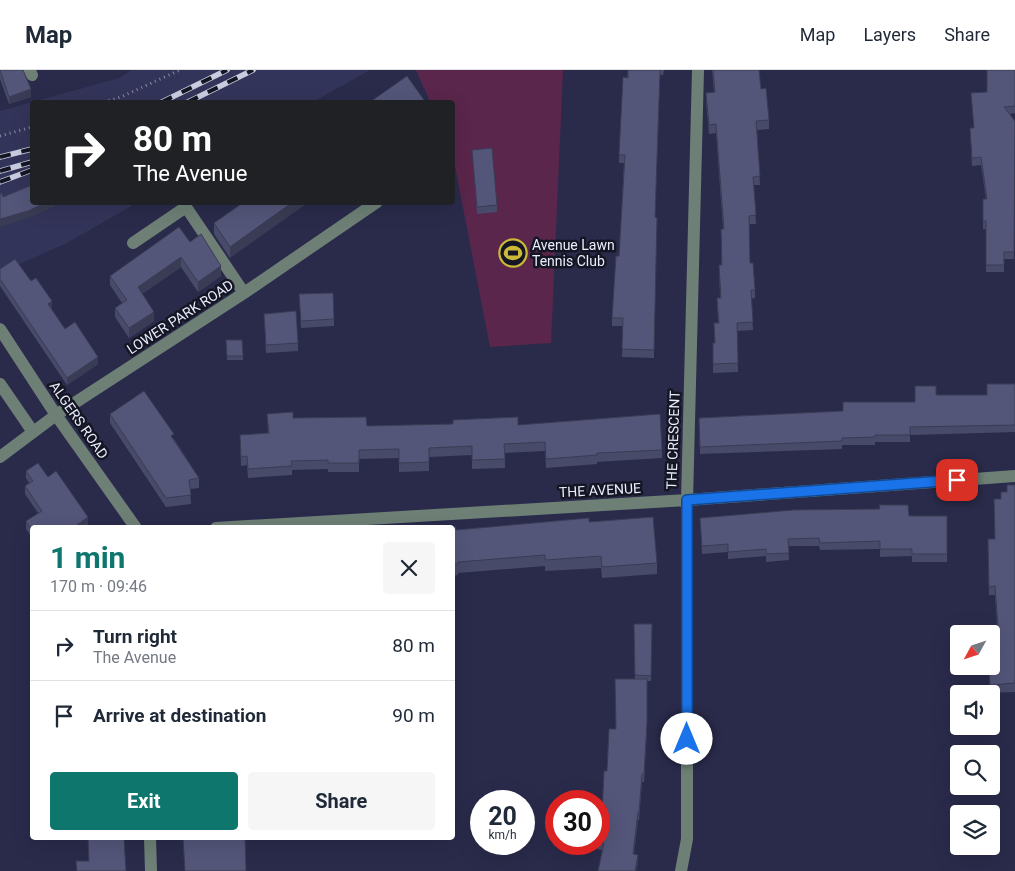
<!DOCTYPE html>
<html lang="en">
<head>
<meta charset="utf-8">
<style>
  :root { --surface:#fff; --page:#f6f6f7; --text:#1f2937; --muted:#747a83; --line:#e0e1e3; --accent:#0f766e }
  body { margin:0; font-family:Roboto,sans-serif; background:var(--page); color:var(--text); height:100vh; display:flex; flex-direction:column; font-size:19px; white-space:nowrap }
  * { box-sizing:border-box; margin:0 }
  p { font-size:16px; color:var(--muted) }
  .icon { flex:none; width:28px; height:28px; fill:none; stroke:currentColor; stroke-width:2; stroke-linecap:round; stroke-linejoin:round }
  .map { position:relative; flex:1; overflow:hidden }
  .drawer { position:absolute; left:30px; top:455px; width:425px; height:315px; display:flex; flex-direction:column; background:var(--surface); border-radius:5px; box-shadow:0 5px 20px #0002 }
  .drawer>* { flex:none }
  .guide { position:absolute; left:30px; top:30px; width:425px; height:105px; border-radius:5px; box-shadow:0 5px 20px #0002; background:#202124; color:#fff; overflow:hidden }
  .needle { width:32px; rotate:230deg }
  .tools { position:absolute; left:950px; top:555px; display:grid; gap:10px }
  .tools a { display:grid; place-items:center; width:50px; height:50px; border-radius:5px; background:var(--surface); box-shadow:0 5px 20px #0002; font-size:25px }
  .speed { position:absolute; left:470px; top:720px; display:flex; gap:10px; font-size:25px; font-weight:700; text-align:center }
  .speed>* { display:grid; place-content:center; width:65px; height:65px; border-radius:50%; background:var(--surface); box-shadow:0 5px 20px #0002; line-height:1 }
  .speed small { font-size:12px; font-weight:400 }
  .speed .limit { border:8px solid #d22; background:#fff; color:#111 }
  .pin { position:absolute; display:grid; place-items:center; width:42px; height:42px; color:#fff; margin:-21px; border-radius:10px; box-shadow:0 2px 8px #0006 }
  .me { position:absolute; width:55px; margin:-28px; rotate:0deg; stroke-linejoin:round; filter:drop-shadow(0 0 4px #0008) }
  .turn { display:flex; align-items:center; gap:18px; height:105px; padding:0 20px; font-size:22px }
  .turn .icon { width:65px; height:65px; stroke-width:2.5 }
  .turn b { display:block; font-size:35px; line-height:42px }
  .round { display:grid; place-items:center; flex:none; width:52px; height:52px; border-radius:5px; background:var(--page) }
  .overview { display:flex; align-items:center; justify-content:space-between; height:85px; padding:0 20px }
  h1 { font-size:30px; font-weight:700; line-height:38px; color:var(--accent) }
  .action { display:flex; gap:10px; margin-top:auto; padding:10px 20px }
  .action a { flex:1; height:58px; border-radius:5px; background:var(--accent); color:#fff; font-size:20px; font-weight:700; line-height:58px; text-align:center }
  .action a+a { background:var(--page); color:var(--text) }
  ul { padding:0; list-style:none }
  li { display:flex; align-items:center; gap:15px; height:70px; padding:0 20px; border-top:1px solid var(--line) }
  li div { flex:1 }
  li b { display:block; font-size:19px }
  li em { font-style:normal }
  header { display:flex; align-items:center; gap:30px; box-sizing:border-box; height:70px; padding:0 25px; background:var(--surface); border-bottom:1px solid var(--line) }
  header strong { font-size:24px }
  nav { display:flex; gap:28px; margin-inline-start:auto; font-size:18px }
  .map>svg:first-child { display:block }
  .built { fill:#333459 }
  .green { fill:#5a264b }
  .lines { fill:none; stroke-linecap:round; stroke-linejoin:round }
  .path { stroke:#888aa2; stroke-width:3; stroke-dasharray:1 4; stroke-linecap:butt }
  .minor { stroke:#6e8076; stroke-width:12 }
  .rail-casing { stroke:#c9ccde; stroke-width:5.5 }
  .rail { stroke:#151624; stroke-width:4; stroke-dasharray:11; stroke-linecap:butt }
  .wall { fill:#474a68 }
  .shaded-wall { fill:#3a3c55 }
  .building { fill:#535679; stroke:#3a3c55 }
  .route-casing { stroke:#114b97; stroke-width:12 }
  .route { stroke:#1a73e8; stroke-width:9 }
  .labels { text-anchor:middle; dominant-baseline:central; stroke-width:5; stroke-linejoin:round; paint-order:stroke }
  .poi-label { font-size:14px; fill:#eaedfd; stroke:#151624; text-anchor:start }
  .street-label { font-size:14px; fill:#eaedfd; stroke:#151624 }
</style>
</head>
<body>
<header>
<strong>Map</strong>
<nav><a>Map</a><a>Layers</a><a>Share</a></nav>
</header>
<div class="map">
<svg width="1015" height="801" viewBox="0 0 1015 801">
  <rect width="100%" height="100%" fill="#2a2b4b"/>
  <path class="built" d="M132,0H370L313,32H32V132L137,133L65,174L15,196L0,206V41L119,8Z"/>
  <path class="green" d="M416,0H563L551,273L490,277L453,86L452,32H430Z"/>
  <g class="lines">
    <path class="path" d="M104,32L121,27L180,0
      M0,66L32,57"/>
    <path class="minor" d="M29,0L32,5
      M133,173L186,137L244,223
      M0,259L56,345L136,458
      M0,314L33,362
      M0,387L56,345L244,223L377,132
      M216,458L687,430L1015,406
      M150,768L151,801
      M681,801L687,769V430L698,0"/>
    <g class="rail-casing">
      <path id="rail" d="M162,32L227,0
        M188,32L253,0
        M0,87L32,79
        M0,101L32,92
        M0,112L32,100"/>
    </g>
    <use href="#rail" class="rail"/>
  </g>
  <path class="wall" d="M0,0L31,27L9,34L0,9Z
    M628,0H664L663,5H660L655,148L654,288L622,287L623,256H612V248L619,186L624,93H619V85Z
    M712,0H759L761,19L769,50V59L757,60L760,115H754L756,154H749L750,193L755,220V228L751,229L753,260L737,261L738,302L713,303V273H715L718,253L717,228H720L719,195H721L723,159L716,63L709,64L706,32V23L714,22Z
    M1015,0V43L1010,44L1015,51L1014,189H1004V202H986V159H983V137L986,129L981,95L972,96L970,58H974L971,23L987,22Z
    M472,80L497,135V142L477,144Z
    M244,132L230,188L214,164V153Z
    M190,172L221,206L198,222L181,197L142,224L154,251L129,268L115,247V238L122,233L110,215V206Z
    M0,199L31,211L52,238H51L65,259L98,294L67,315L0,216Z
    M299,224L334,249V256L301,258Z
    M264,244L298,273V281L266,283Z
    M226,270H242L243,290H227Z
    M1015,314V362L910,365V372H875V375H842V379L700,384L699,348L843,341L915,332L936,325H987Z
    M110,344L174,369L199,408V418L190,419L191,434L166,437L110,353Z
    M267,344L293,348L367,356L518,355L662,380V388L597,392V394L546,398L545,381L505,383V398L472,399V385L429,387V401L399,402V388L359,389V402H328V399L292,400V405L248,408L247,395L241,396L240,365L268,363Z
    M26,401L88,455L84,458H32V468L26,459V451L38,443L25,424V416L29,413L26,408Z
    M1007,415H1015V622L990,623L989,600L983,601V596H991V564H980V557L997,556L995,525H989L988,478L995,469L1007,422Z
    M947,446V492H912V486L880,487V479L820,480L819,476H788L789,490L766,492V486L728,489V482L702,484L700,448Z
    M589,452L657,493V504L602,508L601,498L545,501V496L458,503V505L452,506V458L456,460Z
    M634,554H652L651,611H647V658L644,712H642L639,750H638L634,784L638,793L636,801H598L602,780L597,779V774H599V759L602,744L607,701L616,659L635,609Z"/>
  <path class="shaded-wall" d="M31,19V27L9,34V27Z
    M47,132H54V137L28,148L0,157V149Z
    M293,132H309L230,188V177Z
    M181,187V197L138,227V217Z
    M221,196V206L198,222V212Z
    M52,231V238L48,241V234Z
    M154,242V251L129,268V258Z
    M98,287V294L67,315V308Z
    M88,447V455L84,458H73Z
    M638,742V750L633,792V784Z
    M638,785V793L636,801H635Z"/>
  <path class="building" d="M0,0H23L31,19L9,27Z
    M628,0H660L655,147L657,148L654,280L622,279L623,248H612L616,186H619L625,85H619L623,7L628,8Z
    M713,0H759L761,19L766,18L769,50L756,51L760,106L753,107L756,145L749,146L750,193H753L755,220H751L753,252L737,253L738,293L713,294V273H715L714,253H719L717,228H721L719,195H722L721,159H724L716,54L709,55L706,23L715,22Z
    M987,0H1015V36L1004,37L1015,51L1014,182H1004V195H986V151H983V129H987L981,87L972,88L970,58H974L971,23L987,22Z
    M407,6L424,30L421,32H370Z
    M492,78L497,135L477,137L472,80Z
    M32,115V132H47L28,141L0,149V124L2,123L3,127Z
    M244,132H293L230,177L214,153Z
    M179,157L190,172L201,164L221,196L198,212L181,187L138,217L154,242L129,258L115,238L127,230L110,206Z
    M15,189L31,211L36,208L52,231L48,234L65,259L75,252L98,287L67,308L0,209V199Z
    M333,223L334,249L301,251L299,224Z
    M296,241L298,273L266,275L264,244Z
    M226,270H242L243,286H227Z
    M987,314H1015V355L910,357V365H875V367L842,368V371L700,377L699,348L843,341V332H915V316H936V325H987Z
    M144,321L174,364L171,366L199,408L189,410L191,425L166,428L110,344Z
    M293,342V348L366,347L367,356L453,354V350L518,347V355L660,344L662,380L597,383V385L546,389L545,372L504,374L505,389L472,390V376L429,378V392L399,393V379L359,380V393H328V390L291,391L292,396L248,399L247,386L241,387L240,365L269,363L267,344Z
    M38,393L48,407L56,401L88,447L73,458H32V460L26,451L42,441L25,416L33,411L26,401Z
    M1007,415H1015V613L990,615L989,596H991V564H981L980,557L998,556L995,516L989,517L988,469H995L994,429H1001V422H1007Z
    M879,435H908L909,446H947V484H912V479H880V471L820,473L819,468L788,469L789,483L766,484V479L728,482V474L702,476L700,448L793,440L880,439Z
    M653,447L657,493L602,497L601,486L545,490V485L458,492V494H452V458H451L456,457V460L589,448V452Z
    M634,554H652L651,606L635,605Z
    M615,609H647V651L644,704H642L639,742H638L633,784L638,785L635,801H598L604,773L599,772V759L600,744H602L604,701H607L609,659H616Z
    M88,768H124L126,801H77L76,791H89Z
    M183,768H245L246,801H185Z"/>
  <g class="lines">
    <g class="route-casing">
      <path id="route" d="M687,669V430L957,410"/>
    </g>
    <use href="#route" class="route"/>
  </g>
  <defs>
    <g id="stadium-ring" transform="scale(1.4375)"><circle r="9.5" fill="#151624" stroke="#ccb938" stroke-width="1.5"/><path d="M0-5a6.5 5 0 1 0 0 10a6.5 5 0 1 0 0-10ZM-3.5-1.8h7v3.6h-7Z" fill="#ccb938"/></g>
  </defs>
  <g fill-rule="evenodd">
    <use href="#stadium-ring" x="513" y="183"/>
  </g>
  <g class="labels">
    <g class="poi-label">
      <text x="532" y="175">Avenue Lawn<tspan x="532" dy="16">Tennis Club</tspan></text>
    </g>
    <g class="street-label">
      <text transform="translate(180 247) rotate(-33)">LOWER PARK ROAD</text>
      <text transform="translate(79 350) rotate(55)">ALGERS ROAD</text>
      <text transform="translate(673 370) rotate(-88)">THE CRESCENT</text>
      <text transform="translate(600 420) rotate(-3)">THE AVENUE</text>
    </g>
  </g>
</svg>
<div class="tools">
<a><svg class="needle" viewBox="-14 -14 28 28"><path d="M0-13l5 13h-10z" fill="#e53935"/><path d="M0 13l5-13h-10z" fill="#747a83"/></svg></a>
<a><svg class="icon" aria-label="sound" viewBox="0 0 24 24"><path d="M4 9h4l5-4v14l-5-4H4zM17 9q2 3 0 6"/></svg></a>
<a><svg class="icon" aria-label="search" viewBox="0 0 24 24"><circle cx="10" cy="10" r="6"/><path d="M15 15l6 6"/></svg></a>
<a><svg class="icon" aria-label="layers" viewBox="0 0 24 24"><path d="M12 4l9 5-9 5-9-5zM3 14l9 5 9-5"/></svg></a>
</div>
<div class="speed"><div>20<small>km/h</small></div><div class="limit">30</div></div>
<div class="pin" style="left:957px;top:410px;background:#d93025"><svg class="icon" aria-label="arrive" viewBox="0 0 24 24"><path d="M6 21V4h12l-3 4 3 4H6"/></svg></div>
<svg class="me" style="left:687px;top:669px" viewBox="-20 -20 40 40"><circle r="19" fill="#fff"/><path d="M0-13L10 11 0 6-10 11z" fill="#1a73e8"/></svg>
<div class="guide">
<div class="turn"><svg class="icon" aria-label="right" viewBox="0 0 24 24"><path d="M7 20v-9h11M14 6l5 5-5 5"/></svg><div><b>80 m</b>The Avenue</div></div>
</div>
<section class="drawer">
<div class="overview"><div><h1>1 min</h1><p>170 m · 09:46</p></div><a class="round"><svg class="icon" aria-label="close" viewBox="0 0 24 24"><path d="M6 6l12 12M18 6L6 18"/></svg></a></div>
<ul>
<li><svg class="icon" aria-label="right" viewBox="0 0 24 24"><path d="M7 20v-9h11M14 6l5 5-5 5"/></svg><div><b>Turn right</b><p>The Avenue</p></div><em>80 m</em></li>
<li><svg class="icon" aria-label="arrive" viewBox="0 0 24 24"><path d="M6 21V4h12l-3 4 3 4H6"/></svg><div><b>Arrive at destination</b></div><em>90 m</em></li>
</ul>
<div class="action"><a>Exit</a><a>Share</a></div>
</section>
</div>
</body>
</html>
